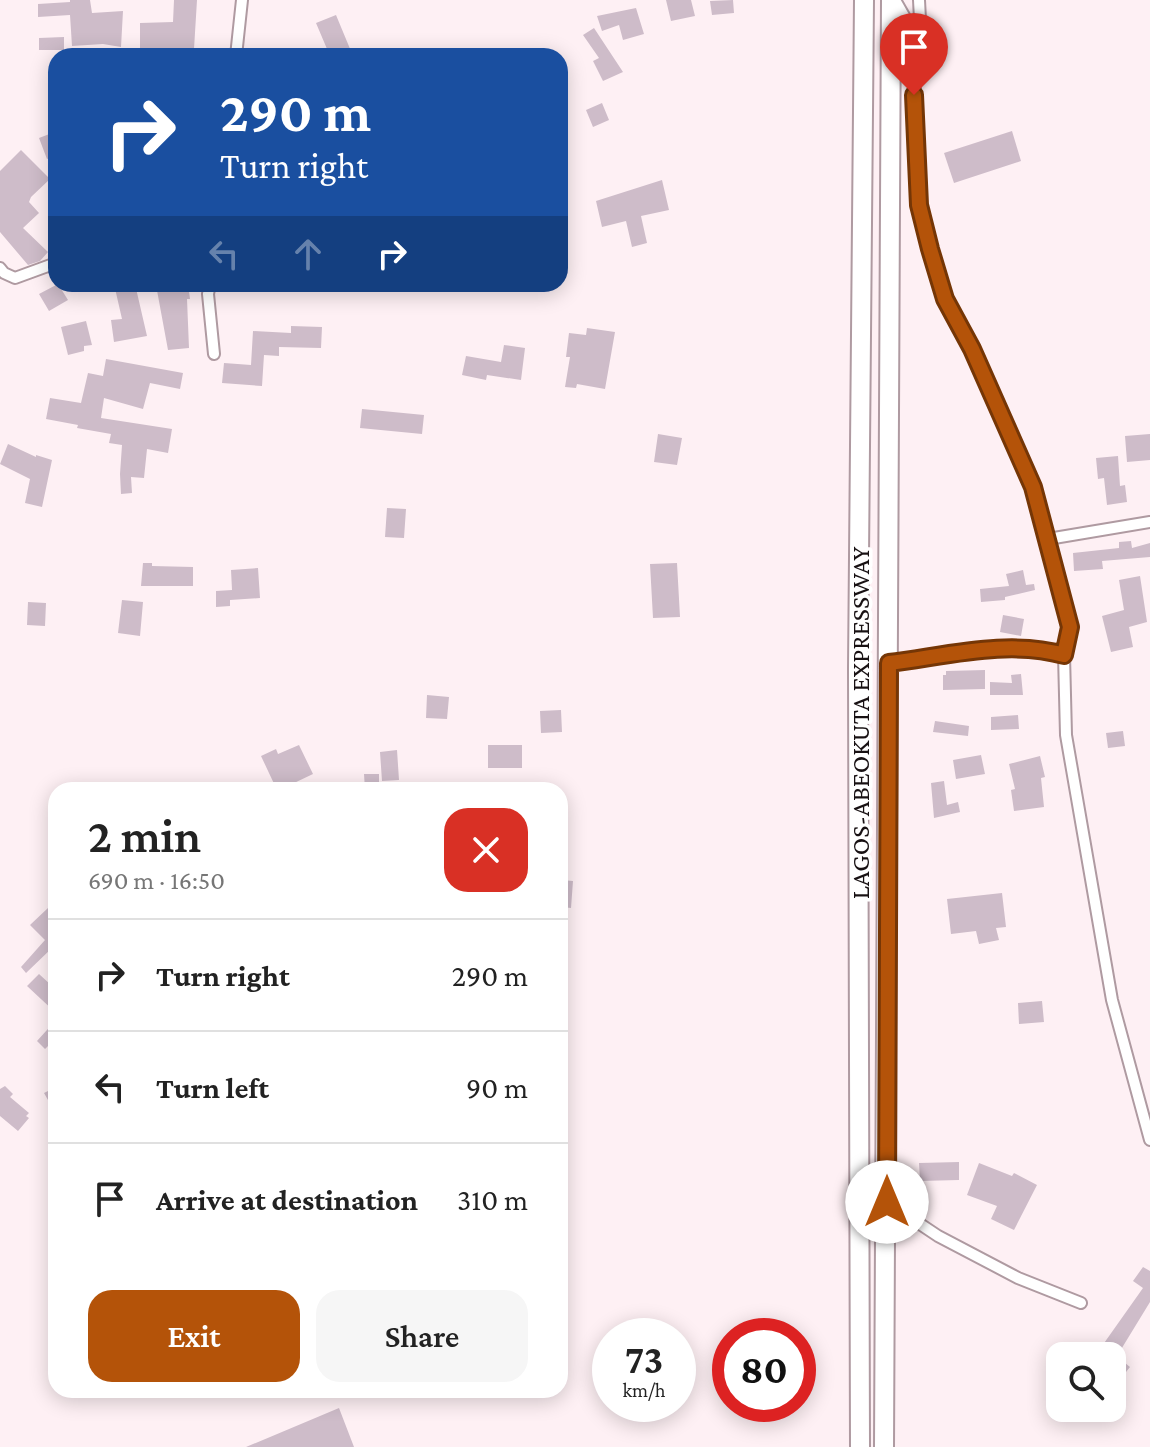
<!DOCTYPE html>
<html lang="en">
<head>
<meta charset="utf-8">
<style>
  :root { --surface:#fff; --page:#f6f6f6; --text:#222; --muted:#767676; --line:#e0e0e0; --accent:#b45309 }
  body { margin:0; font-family:"Crimson Pro",serif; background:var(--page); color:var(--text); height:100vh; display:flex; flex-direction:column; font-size:30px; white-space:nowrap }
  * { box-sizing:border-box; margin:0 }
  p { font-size:26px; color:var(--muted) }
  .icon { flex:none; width:44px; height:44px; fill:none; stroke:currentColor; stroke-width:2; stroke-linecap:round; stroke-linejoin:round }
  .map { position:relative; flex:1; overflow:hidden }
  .panel { position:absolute; left:48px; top:782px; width:520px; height:616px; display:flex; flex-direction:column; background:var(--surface); border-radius:24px; box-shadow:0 4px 20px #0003 }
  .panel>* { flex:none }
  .banner { position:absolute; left:48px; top:48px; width:520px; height:244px; border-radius:24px; box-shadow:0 4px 20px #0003; background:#1a4fa0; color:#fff; overflow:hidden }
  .fabs { position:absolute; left:1046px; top:1342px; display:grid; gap:16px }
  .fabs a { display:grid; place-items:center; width:80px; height:80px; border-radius:16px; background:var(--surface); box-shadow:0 4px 20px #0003; font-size:40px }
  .speed { position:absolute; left:592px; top:1318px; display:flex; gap:16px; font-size:40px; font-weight:700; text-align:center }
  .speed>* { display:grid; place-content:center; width:104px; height:104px; border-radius:50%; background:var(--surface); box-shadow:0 4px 20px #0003; line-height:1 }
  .speed small { font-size:20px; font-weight:400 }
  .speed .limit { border:12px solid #d22; background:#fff; color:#111 }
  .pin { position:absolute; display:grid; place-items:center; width:68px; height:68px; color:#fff; margin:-82px -34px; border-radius:50% 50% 50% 0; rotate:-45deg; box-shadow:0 0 8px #0007 }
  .pin .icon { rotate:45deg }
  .me { position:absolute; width:88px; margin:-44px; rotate:0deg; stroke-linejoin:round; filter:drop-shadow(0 0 6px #0008) }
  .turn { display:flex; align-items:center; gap:28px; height:168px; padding:0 40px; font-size:36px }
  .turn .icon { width:104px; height:104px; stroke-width:2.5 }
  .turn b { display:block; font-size:56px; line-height:68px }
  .lanes { display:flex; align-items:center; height:76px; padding:0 40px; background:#0003; justify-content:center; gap:40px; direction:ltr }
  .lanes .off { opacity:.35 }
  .round { display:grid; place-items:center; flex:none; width:84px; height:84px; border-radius:24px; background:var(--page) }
  .overview { display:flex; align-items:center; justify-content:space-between; height:136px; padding:0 40px }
  h1 { font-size:48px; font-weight:600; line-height:60px }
  .action { display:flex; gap:16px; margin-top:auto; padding:16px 40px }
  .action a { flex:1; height:92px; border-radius:24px; background:var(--accent); color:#fff; font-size:32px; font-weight:600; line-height:92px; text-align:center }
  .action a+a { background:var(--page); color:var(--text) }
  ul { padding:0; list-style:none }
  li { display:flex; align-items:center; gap:24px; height:112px; padding:0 40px; border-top:2px solid var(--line) }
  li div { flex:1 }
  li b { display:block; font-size:30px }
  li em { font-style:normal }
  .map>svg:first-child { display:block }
  .building { fill:#cebcc9 }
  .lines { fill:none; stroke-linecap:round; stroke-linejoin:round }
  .street-casing { stroke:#af9aa1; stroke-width:14 }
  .highway-casing { stroke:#af9aa1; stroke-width:22 }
  .street { stroke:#fff; stroke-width:10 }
  .highway { stroke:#fff; stroke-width:18 }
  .route-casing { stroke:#753606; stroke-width:20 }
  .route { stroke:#b45309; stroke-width:14 }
  .labels { text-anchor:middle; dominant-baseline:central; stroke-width:7; stroke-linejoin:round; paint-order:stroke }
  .street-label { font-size:26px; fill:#181113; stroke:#fff }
</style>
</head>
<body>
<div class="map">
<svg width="1150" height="1447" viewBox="0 0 1150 1447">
  <rect width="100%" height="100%" fill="#fef0f4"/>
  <path class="building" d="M70,0H90L92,13L123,11L121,47L103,44L72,46L70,15L38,17V4L70,2Z
    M174,0H197L194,49H168V56H140V23L173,22Z
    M666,0H691L695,16L671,21Z
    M733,0L734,13L712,15L710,1Z
    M636,8L644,34L623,40L619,25L602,31L597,16Z
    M336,15L353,56H330L316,23Z
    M594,28L623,72L603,81L593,61L599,58L583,35Z
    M64,37V50H39V38Z
    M602,103L609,120L593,127L586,110Z
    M1012,131L1021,161L954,183L944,153Z
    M52,133L56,155L47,159L39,138Z
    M21,150L50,179L31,197L29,202L39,213L23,228L48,252L40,261L28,265L0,232V171Z
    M662,180L669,210L641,216L647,243L632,247L626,221L602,227L596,201Z
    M58,284L68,300L49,311L39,294Z
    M114,284H135L147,336L114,342L111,320L122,319Z
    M188,284L190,299H187L189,348L168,350L156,285Z
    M86,321L92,345L84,346V351L68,355L61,327Z
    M291,326L322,327L321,348L279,347V356L264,355L262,386L222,383L224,363L251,365L253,331L291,333Z
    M587,328L615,332L605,389L577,384L576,388L565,387L570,357H566L569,333L586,335Z
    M504,345L525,348L521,380L487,375L486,380L462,375L466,356L501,362Z
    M106,359L183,373L180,389L150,383L143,409L104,398L101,418L172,429L168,453L147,449L144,478L131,477L132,493L121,494L120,474L122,445L109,443L111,434L77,428L78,425L46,419L50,398L81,403L88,373L103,376Z
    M362,409L424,415L422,434L360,428Z
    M658,434L682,438L677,465L654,462Z
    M1150,434V460L1127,462L1125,436Z
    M8,444L36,457V455L52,460L42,507L25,503L30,479L0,464Z
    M1118,456L1120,486L1125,485L1127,502L1107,505L1104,478L1098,479L1096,458Z
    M387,508L406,509L404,538L385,537Z
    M1131,541L1132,548L1150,543V557L1102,561L1103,569L1074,571L1073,553L1119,548V542Z
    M143,563H152V566L193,567V586H141Z
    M677,563L680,617L653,618L650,564Z
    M258,568L260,598L230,600V606L216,607V591L232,590L231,570Z
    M1023,570L1026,585L1034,584L1035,590L1005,597V600L981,602L980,589L1009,586L1006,574Z
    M1140,576L1147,622L1129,627L1133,647L1111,652L1102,616L1124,610L1119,580Z
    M122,600L143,602L140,636L118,633Z
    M28,602L46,603L45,626L27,625Z
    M1003,615L1024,619L1021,636L1000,632Z
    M985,670V689L943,690V675H946V671Z
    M1021,674L1023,695H990V682L1012,683L1011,675Z
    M427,695L449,697L447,719L426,718Z
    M561,710L562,732L541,733L540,711Z
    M1018,715L1019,729L991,730V717Z
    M935,721L969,726L968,736L933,732Z
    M1123,731L1125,746L1108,748L1106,733Z
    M299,745L313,774L292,784L295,790H277L261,756L276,749L278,754Z
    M488,745H522V768H488Z
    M397,750L399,780L382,781L380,752Z
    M981,755L985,774L956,779L953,760Z
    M1040,756L1045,777L1041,778L1044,807L1014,811L1011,790L1015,789L1009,764Z
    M364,774H379V790H365Z
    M944,781L947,805L958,802L960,812L934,818L931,783Z
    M562,880L573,881L571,908L561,907Z
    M1002,893L1006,927L996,928L999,940L979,944L976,931L951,934L947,899Z
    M48,908L56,917V924L52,929L56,930V952L52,948L26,973L21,967L45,940L30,925Z
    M39,974L51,985L56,981V1013L27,986Z
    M1042,1001L1044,1022L1019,1024L1018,1003Z
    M56,1020V1054L48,1046L45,1049L37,1041Z
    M5,1086L13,1094L10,1097L29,1113L26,1116L29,1118L18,1131L0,1116V1089Z
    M56,1087V1114L44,1093Z
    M959,1162V1180L920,1181L919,1163Z
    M979,1163L1012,1176L1014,1173L1037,1185L1014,1230L991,1219L997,1206L967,1195Z
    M1143,1267L1150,1271V1302L1117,1356L1102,1346L1143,1288L1133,1281Z
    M1119,1358L1130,1367L1118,1382L1112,1377V1368Z
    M339,1408L354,1447H246Z"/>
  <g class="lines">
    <g class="street-casing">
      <path id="street" d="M895,0L920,44
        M919,0L921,39L914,95L919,205L945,299L972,349L1033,487L1063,599L1070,627L1064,655L1066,735L1112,1000L1150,1140
        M892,52L916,82
        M236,56L242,0
        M495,56L497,55
        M0,268L4,273L15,278L56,263
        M210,284L208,294L214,354
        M1048,539L1150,522
        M889,663L1013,647L1042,649L1064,655
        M887,1202L938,1236L1018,1278L1081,1303"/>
    </g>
    <g class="highway-casing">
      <path id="highway" d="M860,1447L858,669L864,0
        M884,1447L891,0"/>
    </g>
    <use href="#street" class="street"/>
    <use href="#highway" class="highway"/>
  </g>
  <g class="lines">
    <g class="route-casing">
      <path id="route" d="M887,1202L889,663C946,656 1009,639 1064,655L1070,627L1033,487L972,349L945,299L930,249L919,205L914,95"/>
    </g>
    <use href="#route" class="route"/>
  </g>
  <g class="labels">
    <g class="street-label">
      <text transform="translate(860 723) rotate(-90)">LAGOS-ABEOKUTA EXPRESSWAY</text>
    </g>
  </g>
</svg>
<div class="fabs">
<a><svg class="icon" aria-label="search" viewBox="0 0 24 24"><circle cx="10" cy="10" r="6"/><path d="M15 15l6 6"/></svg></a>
</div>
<div class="speed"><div>73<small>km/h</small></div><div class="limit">80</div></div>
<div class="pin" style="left:914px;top:95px;background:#d93025"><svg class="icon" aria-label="arrive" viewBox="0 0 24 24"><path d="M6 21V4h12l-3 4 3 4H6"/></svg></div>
<svg class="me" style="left:887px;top:1202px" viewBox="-20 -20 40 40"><circle r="19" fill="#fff"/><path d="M0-13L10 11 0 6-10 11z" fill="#b45309"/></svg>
<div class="banner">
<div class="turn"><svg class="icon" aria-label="right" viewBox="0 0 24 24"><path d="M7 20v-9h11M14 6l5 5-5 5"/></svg><div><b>290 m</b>Turn right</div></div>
<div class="lanes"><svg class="icon off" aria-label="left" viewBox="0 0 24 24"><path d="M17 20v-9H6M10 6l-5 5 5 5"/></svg><svg class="icon off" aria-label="ahead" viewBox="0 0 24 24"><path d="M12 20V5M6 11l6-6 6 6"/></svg><svg class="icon" aria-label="right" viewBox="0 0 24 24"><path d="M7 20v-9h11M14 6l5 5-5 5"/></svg></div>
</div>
<section class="panel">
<div class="overview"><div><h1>2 min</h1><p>690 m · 16:50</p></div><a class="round" style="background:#d93025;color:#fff"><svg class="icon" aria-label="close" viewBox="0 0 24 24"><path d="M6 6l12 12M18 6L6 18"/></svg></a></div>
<ul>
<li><svg class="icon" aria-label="right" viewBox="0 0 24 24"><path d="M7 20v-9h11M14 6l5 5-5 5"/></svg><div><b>Turn right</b></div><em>290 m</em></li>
<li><svg class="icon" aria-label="left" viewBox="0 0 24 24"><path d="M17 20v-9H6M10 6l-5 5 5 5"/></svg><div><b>Turn left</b></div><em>90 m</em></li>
<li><svg class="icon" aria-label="arrive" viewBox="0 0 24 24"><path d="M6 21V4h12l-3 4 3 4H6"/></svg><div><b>Arrive at destination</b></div><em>310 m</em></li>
</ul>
<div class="action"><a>Exit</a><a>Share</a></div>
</section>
</div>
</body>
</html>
